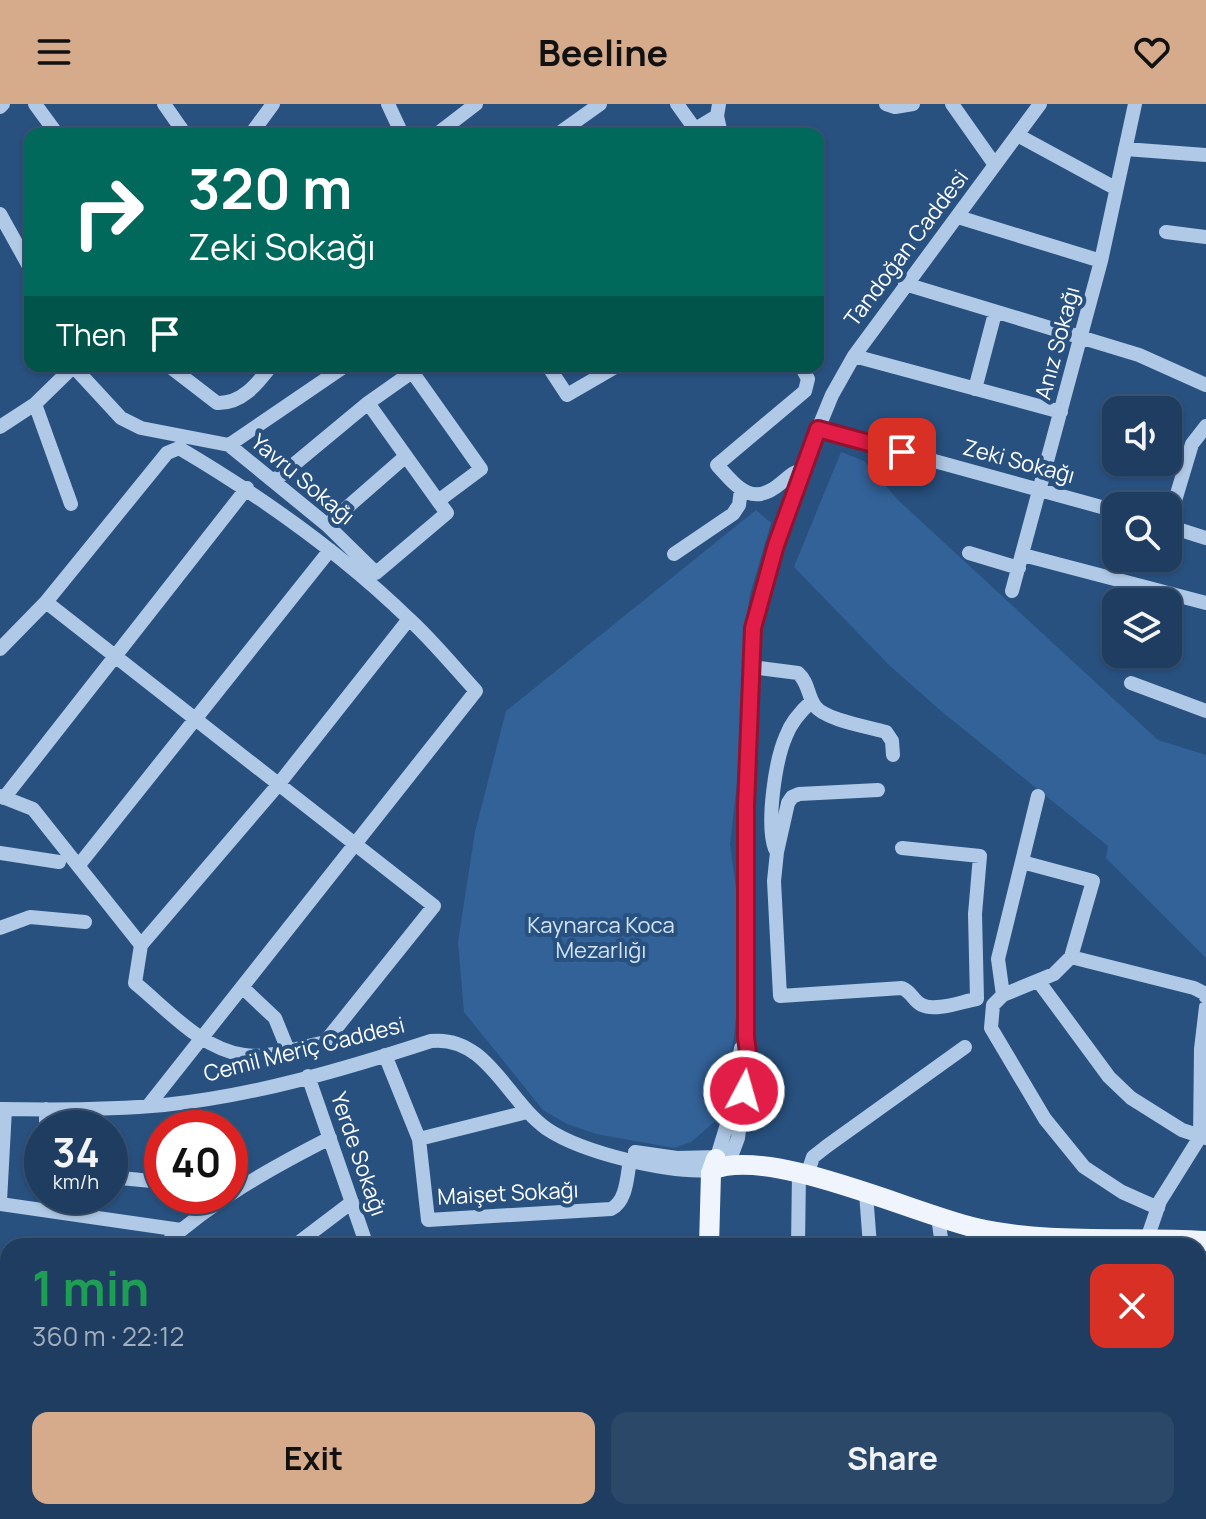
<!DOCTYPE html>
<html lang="en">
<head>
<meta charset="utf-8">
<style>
  :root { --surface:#1e3d60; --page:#2b4869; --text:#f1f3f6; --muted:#a1aebd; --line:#3c5675; --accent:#d6ab8b }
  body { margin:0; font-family:Manrope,sans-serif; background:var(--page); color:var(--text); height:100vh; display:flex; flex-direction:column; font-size:30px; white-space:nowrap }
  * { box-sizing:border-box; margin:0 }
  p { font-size:26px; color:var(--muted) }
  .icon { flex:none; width:44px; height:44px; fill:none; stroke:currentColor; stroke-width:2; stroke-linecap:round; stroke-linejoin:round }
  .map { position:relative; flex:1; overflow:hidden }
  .side { position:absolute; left:0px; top:1134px; width:1206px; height:282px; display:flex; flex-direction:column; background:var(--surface); border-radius:24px 24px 0 0; box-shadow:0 2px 6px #0004,0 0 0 2px var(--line) }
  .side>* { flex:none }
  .banner { position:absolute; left:24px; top:24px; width:800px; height:244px; border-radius:16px; box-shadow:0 2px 6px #0004,0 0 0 2px var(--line); background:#00695c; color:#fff; overflow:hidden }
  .tools { position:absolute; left:1102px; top:292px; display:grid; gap:16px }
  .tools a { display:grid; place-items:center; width:80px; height:80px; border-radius:16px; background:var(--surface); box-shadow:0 2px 6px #0004,0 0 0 2px var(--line); font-size:40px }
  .speed { position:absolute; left:24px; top:1006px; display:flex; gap:16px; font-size:40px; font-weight:700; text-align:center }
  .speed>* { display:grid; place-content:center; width:104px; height:104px; border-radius:50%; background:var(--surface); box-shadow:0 2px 6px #0004,0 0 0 2px var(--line); line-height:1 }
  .speed small { font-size:20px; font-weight:400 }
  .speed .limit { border:12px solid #d22; background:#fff; color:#111 }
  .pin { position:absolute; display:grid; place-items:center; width:68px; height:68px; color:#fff; margin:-34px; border-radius:16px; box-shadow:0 4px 12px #0006 }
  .me { position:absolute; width:88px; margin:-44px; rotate:6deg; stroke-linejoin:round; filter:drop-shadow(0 0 6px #0008) }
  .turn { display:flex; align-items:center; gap:28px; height:168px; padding:0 32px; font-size:36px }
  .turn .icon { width:104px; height:104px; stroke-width:2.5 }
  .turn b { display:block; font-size:56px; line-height:68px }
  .then { display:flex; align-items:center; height:76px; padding:0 32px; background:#0003; gap:16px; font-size:30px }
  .round { display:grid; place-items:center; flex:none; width:84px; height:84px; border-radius:16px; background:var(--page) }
  .overview { display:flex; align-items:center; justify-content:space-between; height:136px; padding:0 32px }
  h1 { font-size:48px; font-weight:700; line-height:60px; color:#1e9e55 }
  .primary-button { display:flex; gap:16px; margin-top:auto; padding:16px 32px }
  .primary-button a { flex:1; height:92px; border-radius:16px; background:var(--accent); color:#111; font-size:32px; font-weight:700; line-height:92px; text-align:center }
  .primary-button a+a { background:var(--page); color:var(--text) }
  header { display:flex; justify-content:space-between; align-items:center; height:104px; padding:0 32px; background:var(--accent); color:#111; font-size:36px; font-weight:700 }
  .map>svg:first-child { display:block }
  .green { fill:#336298 }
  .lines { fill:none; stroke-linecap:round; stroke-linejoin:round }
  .minor { stroke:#b0c9e6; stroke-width:14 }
  .major { stroke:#f0f5fd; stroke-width:20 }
  .route-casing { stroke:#92132f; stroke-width:20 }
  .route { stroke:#e11d48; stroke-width:14 }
  .labels { text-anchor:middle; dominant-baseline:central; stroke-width:8; stroke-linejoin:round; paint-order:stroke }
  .street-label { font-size:22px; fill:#fff; stroke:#285180 }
  .park-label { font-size:22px; fill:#d2e3f5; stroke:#285180 }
</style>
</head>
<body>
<header><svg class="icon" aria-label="menu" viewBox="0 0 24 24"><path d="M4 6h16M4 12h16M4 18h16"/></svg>Beeline<svg class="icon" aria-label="heart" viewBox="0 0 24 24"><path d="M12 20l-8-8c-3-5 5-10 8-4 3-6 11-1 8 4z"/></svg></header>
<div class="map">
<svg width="1206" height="1415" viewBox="0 0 1206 1415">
  <rect width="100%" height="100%" fill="#285180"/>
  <path class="green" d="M841,348L864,357L899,397L1158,636L1206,651V854L1106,754L1108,742L941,607L889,561L794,463Z
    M756,406L771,419L750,490L745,523L742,564L743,628L730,740L741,822V865L734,932L720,1013L691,1038L674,1044L596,1030L567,1020L543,1006L464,908L458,838L475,728L506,607Z"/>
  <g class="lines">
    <path class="minor" d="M35,0L57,30
      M164,0L185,30
      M388,0L402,30
      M677,0L695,25
      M719,0L717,12L721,30
      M886,0L895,3L913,0
      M952,0L995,61
      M0,3L3,0
      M251,30L273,0
      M437,30L476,0
      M558,30L600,0
      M687,30L717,12
      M1019,32L1115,84
      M1125,45L1206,51
      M0,110L30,164
      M958,113L1101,157
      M1166,128L1206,133
      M905,180L1139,251L1206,281
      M854,252L1061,308
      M73,262L121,314L141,324L229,341L327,421L376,469L447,409L438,397L481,365L408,262
      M169,262L217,299C242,300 257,280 271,262
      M548,262L567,291L617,262
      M801,262L808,275L805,287L717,361C737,383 752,404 781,379C789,373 794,367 803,366
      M975,285L995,209
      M368,299L438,397
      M35,300L71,400
      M0,323L35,300L74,262
      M818,325L1116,407
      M229,341L345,262
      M274,377L368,299L412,268
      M1168,420L1192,340L1206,322
      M327,421L406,352
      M1168,422L1206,434
      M969,449L1019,464
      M674,450L733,410L739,401L741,386
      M1023,451L1206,499
      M1012,487L1101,157L1135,0
      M0,545L46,498L167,349L179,344C262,393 340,448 409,515C433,537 454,563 476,587L148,1002
      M751,563L798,569C809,579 807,591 815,602C825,616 869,623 886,628L892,637L893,651
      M1131,579L1206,607
      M878,686L799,690L792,693L788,699L777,748L774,777L780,892L902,884C912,888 913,897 922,901C936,908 963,897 977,895L975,810L980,752L902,744
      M0,692L33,705L141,841L135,879C167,905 201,945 244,951C266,955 302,943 325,938L434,802L46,498
      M4,694L247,384
      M775,745C766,720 775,657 786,632C791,618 801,607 812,597
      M0,749L59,758
      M1022,758L1093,777L1071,853L1054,870L1003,891L993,901L991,924L1045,1015L1084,1063L1122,1088L1158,1104
      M79,761L330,446
      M0,824L30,813L85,818
      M141,841L278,681L409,515
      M1071,853L1194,884L1204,889L1206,893
      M1039,878L1109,973L1131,994L1182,1026L1206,1034
      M242,883L275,914L288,946
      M1003,891L998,855L1038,692
      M385,951L419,1035L428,1116L611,1105C627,1097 627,1072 630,1056
      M308,972L367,1142
      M0,1005C54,1006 110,1006 164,1001C254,992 345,965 431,937C487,931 507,997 547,1025C583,1049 670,1070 712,1066
      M46,1024V1005
      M419,1035L527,1008
      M635,1048L677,1054L717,1053L728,1017L741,944
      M732,1050L738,1034L748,948L746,934V702L753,524L776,441L818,325L832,291L854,252L1040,0
      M807,1071L813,1053L827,1042L965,943
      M110,1073L162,1078
      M866,1089L870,1142
      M0,1097L5,1005
      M0,1100L181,1126
      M938,1112L942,1142
      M1147,1135L1160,1097L1200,1033L1201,945L1206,903
      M163,1142C212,1097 271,1064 330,1034
      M294,1142L352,1098
      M798,1142L799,1068
      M0,1296L8,1288
      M1198,1309L1206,1279
      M0,1319L8,1328
      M150,1408L154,1415
      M257,1408L260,1415
      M375,1408L377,1415
      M432,1408L434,1415
      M505,1408L506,1415
      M589,1408V1415
      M731,1408L735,1415
      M885,1408L888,1415
      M980,1408L983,1415
      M1151,1415L1155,1408"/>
    <path class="major" d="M712,1066C769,1042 912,1109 976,1124C1050,1141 1130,1132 1206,1137
      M709,1142L711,1069L716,1055
      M672,1415L681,1408"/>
  </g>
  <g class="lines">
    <g class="route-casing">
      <path id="route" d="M744,987L748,948L746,934V702L753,524L776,441L818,325L902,348"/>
    </g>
    <use href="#route" class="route"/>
  </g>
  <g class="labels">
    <g class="street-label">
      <text transform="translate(906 144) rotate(-53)">Tandoğan Caddesi</text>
      <text transform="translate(1057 239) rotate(-75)">Anız Sokağı</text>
      <text transform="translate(1019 357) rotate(15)">Zeki Sokağı</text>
      <text transform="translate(303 375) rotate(40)">Yavru Sokağı</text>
      <text transform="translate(304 945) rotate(-14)">Cemil Meriç Caddesi</text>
      <text transform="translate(359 1050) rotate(71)">Yerde Sokağı</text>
      <text transform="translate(508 1089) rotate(-3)">Maişet Sokağı</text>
    </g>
    <g class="park-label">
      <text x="601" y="821">Kaynarca Koca<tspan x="601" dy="25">Mezarlığı</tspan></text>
    </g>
  </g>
</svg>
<div class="tools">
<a><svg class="icon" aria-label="sound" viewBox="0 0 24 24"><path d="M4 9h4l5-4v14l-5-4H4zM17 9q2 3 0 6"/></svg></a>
<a><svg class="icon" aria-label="search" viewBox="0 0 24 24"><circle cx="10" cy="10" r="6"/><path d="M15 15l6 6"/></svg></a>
<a><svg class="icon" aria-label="layers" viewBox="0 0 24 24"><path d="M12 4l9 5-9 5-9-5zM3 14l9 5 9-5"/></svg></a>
</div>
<div class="speed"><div>34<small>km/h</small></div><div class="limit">40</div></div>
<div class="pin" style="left:902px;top:348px;background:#d93025"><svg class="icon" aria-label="arrive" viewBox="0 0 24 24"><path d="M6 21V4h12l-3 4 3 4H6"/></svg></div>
<svg class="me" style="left:744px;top:987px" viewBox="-20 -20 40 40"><circle r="17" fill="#e11d48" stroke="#fff" stroke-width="3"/><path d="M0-11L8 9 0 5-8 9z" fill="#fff"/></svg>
<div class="banner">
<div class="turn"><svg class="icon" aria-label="right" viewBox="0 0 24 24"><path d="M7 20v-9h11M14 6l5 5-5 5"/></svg><div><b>320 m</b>Zeki Sokağı</div></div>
<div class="then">Then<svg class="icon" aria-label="arrive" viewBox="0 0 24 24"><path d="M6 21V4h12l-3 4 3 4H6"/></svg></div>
</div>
<section class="side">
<div class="overview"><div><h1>1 min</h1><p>360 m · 22:12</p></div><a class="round" style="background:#d93025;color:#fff"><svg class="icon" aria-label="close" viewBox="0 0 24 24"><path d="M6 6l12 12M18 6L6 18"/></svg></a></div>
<div class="primary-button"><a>Exit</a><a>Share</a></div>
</section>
</div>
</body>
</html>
